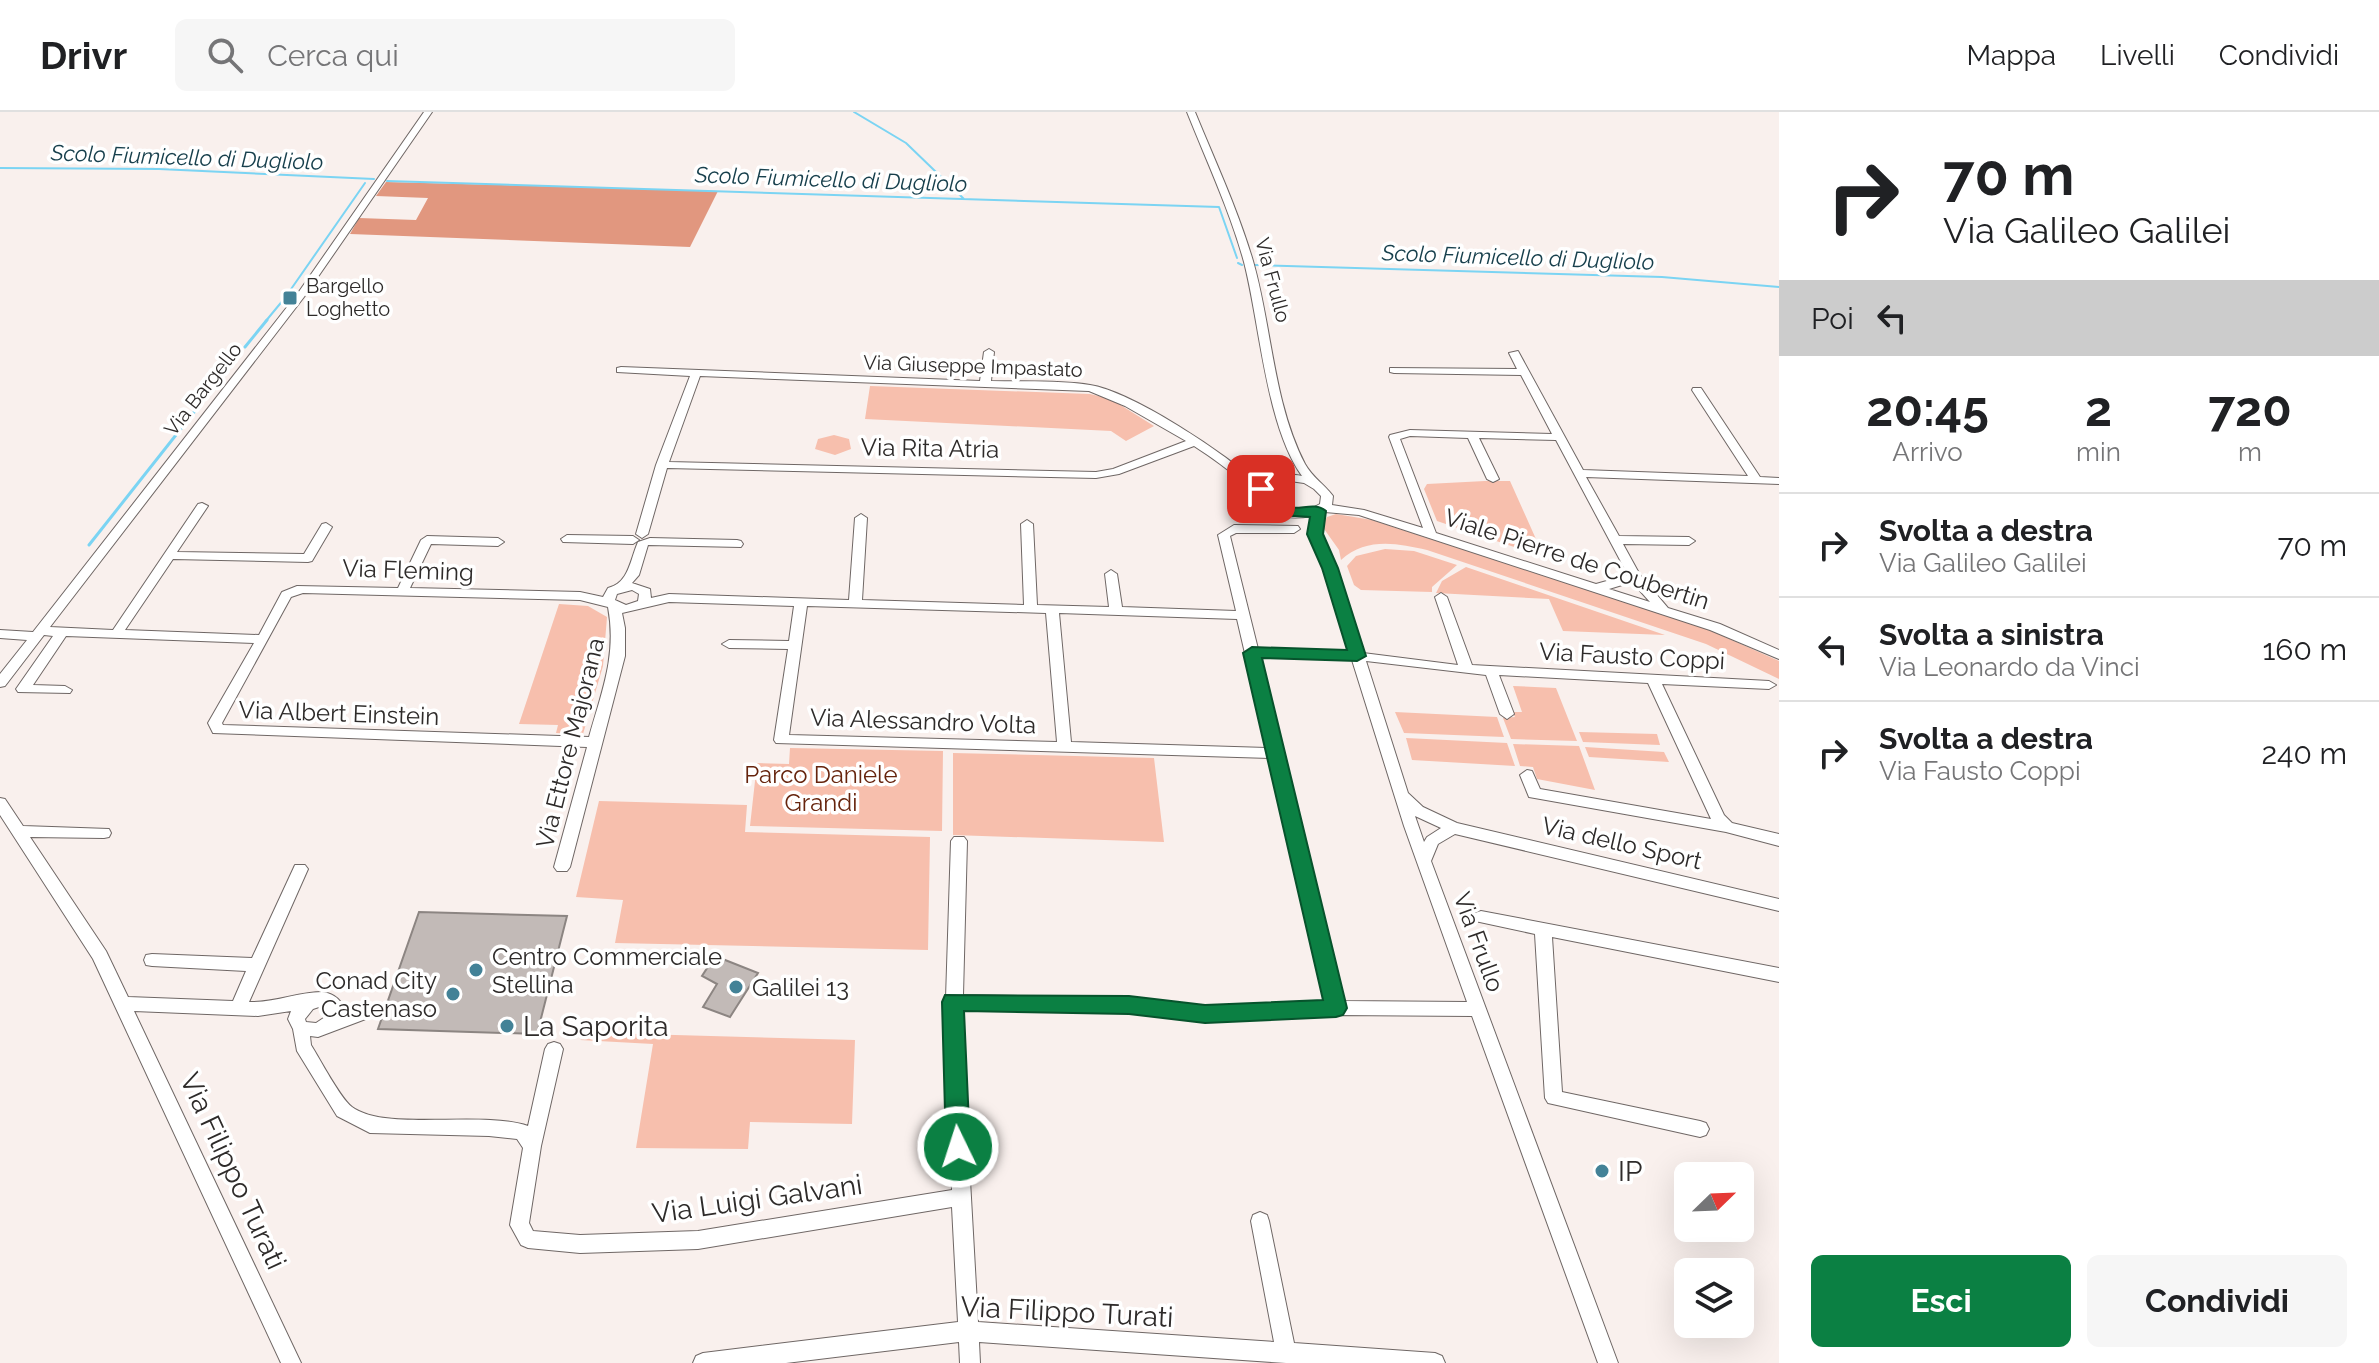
<!DOCTYPE html>
<html lang="it">
<head>
<meta charset="utf-8">
<style>
  :root { --surface:#fff; --page:#f6f6f6; --text:#202124; --muted:#757577; --line:#e0e0e0; --accent:#0b8043 }
  body { margin:0; font-family:Raleway,sans-serif; background:var(--page); color:var(--text); height:100vh; display:flex; flex-direction:column; font-size:30px; white-space:nowrap }
  * { box-sizing:border-box; margin:0 }
  p { font-size:26px; color:var(--muted) }
  .icon { flex:none; width:44px; height:44px; fill:none; stroke:currentColor; stroke-width:2; stroke-linecap:round; stroke-linejoin:round }
  .map { position:relative; flex:1; overflow:hidden }
  .side { display:flex; flex-direction:column; background:var(--surface); width:600px }
  .side>* { flex:none }
  .guide { background:#fff; color:var(--text); overflow:hidden }
  .needle { width:52px; rotate:67deg }
  .controls { position:absolute; left:1674px; top:1050px; display:grid; gap:16px }
  .controls a { display:grid; place-items:center; width:80px; height:80px; border-radius:12px; background:var(--surface); box-shadow:0 8px 32px #0002; font-size:40px }
  .pin { position:absolute; display:grid; place-items:center; width:68px; height:68px; color:#fff; margin:-34px; border-radius:16px; box-shadow:0 4px 12px #0006 }
  .me { position:absolute; width:88px; margin:-44px; rotate:356deg; stroke-linejoin:round; filter:drop-shadow(0 0 6px #0008) }
  .turn { display:flex; align-items:center; gap:28px; height:168px; padding:0 32px; font-size:36px }
  .turn .icon { width:104px; height:104px; stroke-width:2.5 }
  .turn b { display:block; font-size:56px; line-height:68px }
  .then { display:flex; align-items:center; height:76px; padding:0 32px; background:#0003; gap:16px; font-size:30px }
  .eta { display:flex; justify-content:space-evenly; align-items:center; height:136px; text-align:center }
  .eta b { font-size:48px; font-weight:700; line-height:56px }
  .cta { display:flex; gap:16px; margin-top:auto; padding:16px 32px }
  .cta a { flex:1; height:92px; border-radius:12px; background:var(--accent); color:#fff; font-size:32px; font-weight:700; line-height:92px; text-align:center }
  .cta a+a { background:var(--page); color:var(--text) }
  ul { padding:0; list-style:none }
  li { display:flex; align-items:center; gap:24px; height:104px; padding:0 32px; border-top:2px solid var(--line) }
  li div { flex:1 }
  li b { display:block; font-size:30px }
  li em { font-style:normal }
  header { display:flex; align-items:center; gap:48px; box-sizing:border-box; height:112px; padding:0 40px; background:var(--surface); border-bottom:2px solid var(--line) }
  header strong { font-size:38px }
  nav { display:flex; gap:44px; margin-inline-start:auto; font-size:28px }
  .search { width:560px; height:72px; background:var(--page); display:flex; align-items:center; gap:20px; box-sizing:border-box; padding:0 28px; border-radius:12px; color:var(--muted); font-size:30px }
  main { display:flex; flex:1; min-height:0 }
  .map>svg:first-child { display:block }
  .green { fill:#f7bfad }
  .forest { fill:#e1977f }
  .lines { fill:none; stroke-linecap:round; stroke-linejoin:round }
  .stream-far1 { stroke:#7bd4f3; stroke-width:2 }
  .stream { stroke:#7bd4f3; stroke-width:3 }
  .building { fill:#c2bab7; stroke:#8c8582; stroke-width:2 }
  .minor-casing { stroke:#6f6765; stroke-width:2 }
  .minor { fill:#fff; fill-rule:evenodd }
  .route { fill:#0b8043; stroke:#07532c; stroke-width:2 }
  .poi-dot { fill:#438297; stroke:#fff; stroke-width:3 }
  .labels { text-anchor:middle; dominant-baseline:central; stroke-width:7; stroke-linejoin:round; paint-order:stroke }
  .far-street-label { font-size:20px; fill:#2e2b2a; stroke:#fff }
  .far-poi-label { font-size:20px; fill:#2e2b2a; stroke:#fff; text-anchor:start }
  .far-water-label { font-size:22px; font-style:italic; fill:#18404d; stroke:#fff }
  .street-label { font-size:24px; fill:#2e2b2a; stroke:#fff }
  .park-label { font-size:24px; fill:#66240d; stroke:#fff }
  .poi-label { font-size:24px; fill:#2e2b2a; stroke:#fff; text-anchor:start }
  .near-poi-label { font-size:28px; fill:#2e2b2a; stroke:#fff; text-anchor:start }
  .near-street-label { font-size:28px; fill:#2e2b2a; stroke:#fff }
</style>
</head>
<body>
<header>
<strong>Drivr</strong>
<div class="search"><svg class="icon" aria-label="search" viewBox="0 0 24 24"><circle cx="10" cy="10" r="6"/><path d="M15 15l6 6"/></svg>Cerca qui</div>
<nav><a>Mappa</a><a>Livelli</a><a>Condividi</a></nav>
</header>
<main>
<div class="map">
<svg width="1779" height="1251" viewBox="0 0 1779 1251">
  <rect width="100%" height="100%" fill="#f9f0ed"/>
  <path class="green" d="M870,274L1090,282L1111,287L1154,314L1126,329L1111,319L865,307Z
    M834,323L849,327L851,337L835,343L815,337L818,327Z
    M1485,369H1510L1544,445L1437,409L1424,377L1427,372Z
    M1336,402L1372,408L1707,517L1779,549V567L1706,532L1427,438C1397,431 1366,425 1341,448L1339,438L1322,414L1327,405Z
    M1385,437L1414,439L1457,453L1432,475V480L1361,478L1354,473L1347,454L1356,444Z
    M1466,455L1665,523L1563,519L1549,487L1436,481L1442,469Z
    M559,492L588,494L607,505L603,554L583,622L556,621L558,613L519,612Z
    M1513,574L1556,576L1577,629L1511,627L1503,606L1515,605L1512,600H1522Z
    M1395,600L1497,605L1504,625L1404,621Z
    M1579,620L1657,622L1660,633L1583,630Z
    M1406,626L1507,631L1515,654L1412,648Z
    M1513,632L1579,634L1595,678L1537,667L1533,655L1520,654Z
    M1585,635L1664,640L1669,650L1589,645Z
    M790,636L943,639L942,719L750,714L757,651L789,652Z
    M953,641L1154,646L1164,730L953,723Z
    M599,689L747,693L745,720L930,725L928,838L615,831L623,788L576,785Z
    M604,921L855,928L852,1012L750,1010L748,1037L636,1036L653,932L580,928Z"/>
  <path class="forest" d="M386,70L718,79L690,135L350,122L359,106L416,108L428,86L376,84Z"/>
  <g class="lines">
    <path class="stream-far1" d="M854,0L906,31L964,87
      M0,56L159,57L374,67
      M387,69L1219,95L1237,146
      M1238,151L1242,153
      M1255,153L1662,165L1779,175
      M289,180L365,71
      M265,210L284,187"/>
    <path class="stream" d="M245,235L267,208
      M89,433L240,242"/>
  </g>
  <path class="building" d="M419,800L567,804L537,922L378,917Z
    M715,844L758,861L730,905L703,895L717,872L702,864Z"/>
  <g class="lines">
    <g class="minor-casing">
      <path id="minor" d="M424,0H432L304,185L50,515L113,518L198,392L202,391L208,394L177,440L304,442L322,412L326,411L332,415L312,449L308,450L173,447L125,518L259,523L282,480L297,474L398,476L421,428L427,424L498,426L504,430L498,434L431,432L410,476L580,480L603,485L608,476C629,471 630,448 638,430L650,426L737,428L741,429L743,432L741,435L648,433L639,463L632,471L650,477L651,486L669,482L849,488L855,406L861,402L867,406L862,488L1024,493L1021,412L1027,408L1033,412L1037,493L1109,495L1105,462L1111,458L1117,462L1122,495L1236,499L1218,423L1234,413L1298,414L1300,417L1294,421H1236L1230,424L1258,537L1350,540L1330,475L1309,422L1312,404C1271,411 1270,395 1244,371C1229,358 1211,345 1194,334L1119,362L1096,366L667,356L648,422L642,426L636,422L656,353L690,264L617,260V256L621,255L980,269L984,240L989,237L994,240L991,269C1023,270 1058,268 1090,273C1131,279 1229,343 1259,373C1272,362 1285,361 1302,364C1266,314 1260,212 1244,150C1230,99 1207,50 1187,0H1195C1215,49 1238,98 1253,149C1272,215 1273,290 1305,352C1312,365 1324,372 1333,384L1332,393L1364,398L1423,416L1389,325L1390,323L1410,318L1552,322L1521,263L1394,261L1390,260V256L1517,257L1509,241L1518,239L1583,358L1748,364L1692,278L1693,276H1701L1760,365L1779,366V372L1586,365L1619,424L1689,425L1695,429L1689,433L1623,432L1640,463L1668,496L1720,512L1779,538V547L1710,518L1359,403L1325,400L1321,422L1342,475L1363,541L1458,553L1435,485L1441,481L1447,485L1472,553L1769,569L1776,573L1769,577L1662,572L1724,703L1732,711L1779,722V734L1726,720L1529,685L1520,663L1527,658L1532,659L1540,677L1711,707L1648,571L1499,563L1514,602L1507,607L1500,602L1486,563L1366,549L1408,681L1423,695L1457,711L1779,787V799L1455,722L1438,732L1431,749L1618,1251H1598L1472,904L1336,903L1205,909L1129,900L962,897V926L978,1210L1274,1230L1251,1109L1253,1103L1260,1100L1267,1103L1269,1109L1294,1231L1435,1241L1442,1244L1445,1251H1286L979,1230L980,1251H960L959,1230L786,1251H693L696,1244L703,1241L958,1210L952,1095L698,1137L580,1141L528,1136L521,1133L510,1113L523,1036L517,1027L489,1024L370,1021L337,1004L297,939L293,917L288,907L291,899L258,904L134,899L301,1251H281L93,847L0,703V686L5,687L23,714L109,717L111,721L109,725L104,726L30,725L106,839L128,885L233,889L246,859L152,854L146,853L144,848L146,843L152,842L252,846L295,753H305L308,757L249,890C274,891 298,880 322,880C334,881 345,890 343,901L365,893L371,895L373,900L371,905L318,925L310,924L311,933C320,947 340,986 352,995C386,1020 481,998 528,1014L545,937L548,932L554,930L560,932L563,937L541,1034L529,1111L533,1119L580,1123L698,1119L952,1078L944,926L946,894L944,890L946,886L951,729L954,725H964L967,729L963,883L1129,886L1205,895L1326,890L1270,646L776,631L774,628L788,537L729,536L722,532L729,528L789,529L794,494L669,490L622,501L625,516V544L570,755L567,759H557L554,755L587,635L213,621L208,611L254,531L66,524L33,573L65,574L72,578L70,581L18,580L16,577L53,524L44,523L5,574L0,575V562L27,528L0,526V518L33,520L298,181ZM700,264L1089,279L1125,294L1186,329L1113,357L1096,360L669,350ZM1410,324L1468,326L1487,367L1493,370L1499,367L1479,326L1556,328L1628,463L1596,472L1436,421L1400,327ZM1283,368L1304,371L1314,377L1321,384L1320,392C1302,403 1274,401 1267,378L1276,370ZM1632,470L1650,490L1609,477ZM632,478L639,482L638,489L626,493L615,488L617,482ZM303,481L580,488L608,495C617,543 602,579 589,625L223,613L222,611L291,485ZM807,494L1046,501L1057,630L789,623ZM1059,501L1237,507L1267,636L1071,630ZM1260,545L1352,548L1404,714L1467,890L1343,889ZM1415,704L1441,716L1427,725L1424,730ZM322,894L327,898L325,905L316,911L306,910L305,907L313,897Z
        M567,423L633,424L639,428L633,432L563,430L561,427Z
        M1481,799L1779,856V870L1552,825L1562,980L1700,1009L1706,1011L1709,1017L1706,1023L1700,1025L1548,991L1545,986L1535,822L1475,809L1473,805L1475,801Z"/>
    </g>
    <use href="#minor" class="minor"/>
  </g>
  <path class="route" d="M1261,373L1267,374C1286,414 1308,384 1326,399L1323,422L1338,456L1366,544L1357,549L1262,546L1347,896L1343,903L1336,905L1205,911L1129,902L964,899L970,1035L966,1043L958,1046L950,1043L946,1035L942,890L945,883L1129,884L1205,893L1323,888L1243,541L1252,535L1347,538L1322,456L1307,422L1310,405L1278,403L1259,391L1254,377Z"/>
  <g class="poi-dot">
    <rect x="282" y="178" width="16" height="16" rx="4"/>
    <circle cx="476" cy="858" r="8"/>
    <circle cx="736" cy="875" r="8"/>
    <circle cx="453" cy="882" r="8"/>
    <circle cx="507" cy="914" r="8"/>
    <circle cx="1602" cy="1059" r="8"/>
  </g>
  <g class="labels">
    <g class="far-street-label">
      <text transform="translate(1273 168) rotate(75)">Via Frullo</text>
      <text transform="translate(973 254) rotate(2)">Via Giuseppe Impastato</text>
      <text transform="translate(203 277) rotate(-52)">Via Bargello</text>
    </g>
    <g class="far-poi-label">
      <text x="306" y="174">Bargello<tspan x="306" dy="23">Loghetto</tspan></text>
    </g>
    <g class="far-water-label">
      <text transform="translate(187 45) rotate(2)">Scolo Fiumicello di Dugliolo</text>
      <text transform="translate(831 67) rotate(2)">Scolo Fiumicello di Dugliolo</text>
      <text transform="translate(1518 145) rotate(2)">Scolo Fiumicello di Dugliolo</text>
    </g>
    <g class="street-label">
      <text transform="translate(930 336) rotate(1)">Via Rita Atria</text>
      <text transform="translate(1577 447) rotate(18)">Viale Pierre de Coubertin</text>
      <text transform="translate(408 458) rotate(2)">Via Fleming</text>
      <text transform="translate(1632 544) rotate(3)">Via Fausto Coppi</text>
      <text transform="translate(339 601) rotate(2)">Via Albert Einstein</text>
      <text transform="translate(923 609) rotate(2)">Via Alessandro Volta</text>
      <text transform="translate(570 631) rotate(-76)">Via Ettore Majorana</text>
      <text transform="translate(1622 731) rotate(13)">Via dello Sport</text>
      <text transform="translate(1479 830) rotate(70)">Via Frullo</text>
    </g>
    <g class="park-label">
      <text x="821" y="662">Parco Daniele<tspan x="821" dy="28">Grandi</tspan></text>
    </g>
    <g class="poi-label">
      <text x="492" y="844">Centro Commerciale<tspan x="492" dy="28">Stellina</tspan></text>
      <text x="437" y="868" text-anchor="end">Conad City<tspan x="437" dy="28">Castenaso</tspan></text>
      <text x="752" y="875">Galilei 13</text>
    </g>
    <g class="near-poi-label">
      <text x="523" y="914">La Saporita</text>
      <text x="1618" y="1059">IP</text>
    </g>
    <g class="near-street-label">
      <text transform="translate(233 1059) rotate(65)">Via Filippo Turati</text>
      <text transform="translate(757 1087) rotate(-8)">Via Luigi Galvani</text>
      <text transform="translate(1067 1200) rotate(3)">Via Filippo Turati</text>
    </g>
  </g>
</svg>
<div class="controls">
<a><svg class="needle" viewBox="-14 -14 28 28"><path d="M0-13l5 13h-10z" fill="#e53935"/><path d="M0 13l5-13h-10z" fill="#757577"/></svg></a>
<a><svg class="icon" aria-label="layers" viewBox="0 0 24 24"><path d="M12 4l9 5-9 5-9-5zM3 14l9 5 9-5"/></svg></a>
</div>
<div class="pin" style="left:1261px;top:377px;background:#d93025"><svg class="icon" aria-label="arrive" viewBox="0 0 24 24"><path d="M6 21V4h12l-3 4 3 4H6"/></svg></div>
<svg class="me" style="left:958px;top:1035px" viewBox="-20 -20 40 40"><circle r="17" fill="#0b8043" stroke="#fff" stroke-width="3"/><path d="M0-11L8 9 0 5-8 9z" fill="#fff"/></svg>
</div>
<section class="side">
<div class="guide">
<div class="turn"><svg class="icon" aria-label="right" viewBox="0 0 24 24"><path d="M7 20v-9h11M14 6l5 5-5 5"/></svg><div><b>70 m</b>Via Galileo Galilei</div></div>
<div class="then">Poi<svg class="icon" aria-label="left" viewBox="0 0 24 24"><path d="M17 20v-9H6M10 6l-5 5 5 5"/></svg></div>
</div>
<div class="eta">
<div><b>20:45</b><p>Arrivo</p></div>
<div><b>2</b><p>min</p></div>
<div><b>720</b><p>m</p></div>
</div>
<ul>
<li><svg class="icon" aria-label="right" viewBox="0 0 24 24"><path d="M7 20v-9h11M14 6l5 5-5 5"/></svg><div><b>Svolta a destra</b><p>Via Galileo Galilei</p></div><em>70 m</em></li>
<li><svg class="icon" aria-label="left" viewBox="0 0 24 24"><path d="M17 20v-9H6M10 6l-5 5 5 5"/></svg><div><b>Svolta a sinistra</b><p>Via Leonardo da Vinci</p></div><em>160 m</em></li>
<li><svg class="icon" aria-label="right" viewBox="0 0 24 24"><path d="M7 20v-9h11M14 6l5 5-5 5"/></svg><div><b>Svolta a destra</b><p>Via Fausto Coppi</p></div><em>240 m</em></li>
</ul>
<div class="cta"><a>Esci</a><a>Condividi</a></div>
</section>
</main>
</body>
</html>
